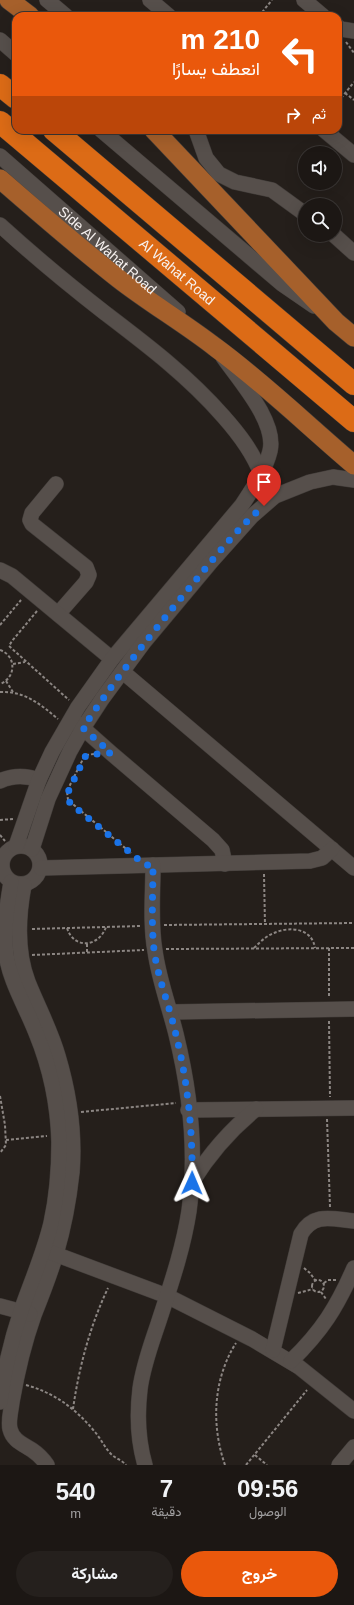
<!DOCTYPE html>
<html lang="ar">
<head>
<meta charset="utf-8">
<style>
  :root { --surface:#1c1714; --page:#25201d; --text:#f1f3f6; --muted:#a09fa0; --line:#3a3634; --accent:#ea580c }
  body { margin:0; font-family:Helvetica,Vazirmatn,sans-serif; background:var(--page); color:var(--text); direction:rtl; height:100vh; display:flex; flex-direction:column; font-size:15px; white-space:nowrap }
  * { box-sizing:border-box; margin:0 }
  p { font-size:13px; color:var(--muted) }
  .icon { flex:none; width:22px; height:22px; fill:none; stroke:currentColor; stroke-width:2; stroke-linecap:round; stroke-linejoin:round }
  .map { position:relative; height:1465px; overflow:hidden; direction:ltr }
  .side { display:flex; flex-direction:column; background:var(--surface); flex:1 }
  .side>* { flex:none }
  .top-card { position:absolute; left:12px; top:12px; width:330px; height:122px; border-radius:12px; box-shadow:0 4px 16px #0002,0 0 0 1px var(--line); direction:rtl; background:#ea580c; color:#fff; overflow:hidden }
  .controls { position:absolute; left:298px; top:146px; display:grid; gap:8px }
  .controls a { display:grid; place-items:center; width:44px; height:44px; border-radius:50%; background:var(--surface); box-shadow:0 4px 16px #0002,0 0 0 1px var(--line); font-size:20px }
  .pin { position:absolute; display:grid; place-items:center; width:34px; height:34px; color:#fff; margin:-41px -17px; border-radius:50% 50% 50% 0; rotate:-45deg; box-shadow:0 0 4px #0007 }
  .pin .icon { rotate:45deg }
  .me { position:absolute; width:44px; margin:-22px; rotate:1deg; stroke-linejoin:round; filter:drop-shadow(0 0 3px #0008) }
  .turn { display:flex; align-items:center; gap:14px; height:84px; padding:0 16px; font-size:18px }
  .turn .icon { width:52px; height:52px; stroke-width:2.5 }
  .turn b { display:block; font-size:28px; line-height:34px }
  .then { display:flex; align-items:center; height:38px; padding:0 16px; background:#0003; gap:8px; font-size:15px }
  .eta { display:flex; justify-content:space-evenly; align-items:center; height:68px; text-align:center }
  .eta b { font-size:24px; font-weight:700; line-height:28px }
  .primary-button { display:flex; gap:8px; margin-top:auto; padding:8px 16px }
  .primary-button a { flex:1; height:46px; border-radius:24px; background:var(--accent); color:#fff; font-size:16px; font-weight:700; line-height:46px; text-align:center }
  .primary-button a+a { background:var(--page); color:var(--text) }
  .map>svg:first-child { display:block }
  .lines { fill:none; stroke-linecap:round; stroke-linejoin:round }
  .minor-casing { stroke:#413c39; stroke-width:16 }
  .major-casing { stroke:#413c39; stroke-width:20 }
  .highway-casing { stroke:#413c39; stroke-width:23 }
  .path { stroke:#8c8683; stroke-width:2; stroke-dasharray:3 2; stroke-linecap:butt }
  .minor { stroke:#564f4b; stroke-width:15 }
  .major { stroke:#a6602b; stroke-width:19 }
  .highway { stroke:#dc6b16; stroke-width:22 }
  .route { stroke:#1a73e8; stroke-width:7; stroke-dasharray:0 12.6 }
  .labels { text-anchor:middle; dominant-baseline:central; stroke-width:3; stroke-linejoin:round; paint-order:stroke }
  .street-label { font-size:14px; fill:#f7f2f0; stroke:#1c1612 }
</style>
</head>
<body>
<div class="map">
<svg width="354" height="1465" viewBox="0 0 354 1465">
  <rect width="100%" height="100%" fill="#251f1b"/>
  <g class="lines">
    <g class="minor-casing">
      <g id="minor">
        <path d="M47,0L66,16"/>
        <path d="M150,0L169,16"/>
        <path d="M304,0L323,16"/>
        <path d="M338,27L341,29L354,31"/>
        <path d="M0,40L16,54"/>
        <path d="M101,130L282,284L314,306"/>
        <path d="M196,130L206,158L219,174L235,182L272,190L305,214"/>
        <path d="M324,130L354,155"/>
        <path id="s1" d="M0,156L178,312"/>
        <path d="M0,225C34,256 69,285 105,313C147,345 188,376 223,416C239,434 253,452 261,474"/>
        <path d="M334,235L354,253"/>
        <path d="M56,484L32,513L30,520L32,524L86,567L89,575L86,582L58,614"/>
        <path d="M0,570L12,576L112,659"/>
        <path d="M123,672L354,868"/>
        <path d="M76,722L111,753L213,840L222,850L225,864"/>
        <path d="M0,781C13,775 25,775 39,780"/>
        <circle cx="21" cy="865" r="19"/>
        <path d="M16,846L39,780L52,752L78,707L112,659L242,505C253,488 265,471 270,451C277,422 239,380 223,357"/>
        <path d="M32,849L48,799L70,751L83,728L102,699L144,642L210,563L252,516L275,496L310,482L333,477L354,480"/>
        <path d="M41,868L310,861L322,858L332,849"/>
        <path d="M24,885C18,917 16,951 28,982C38,1007 51,1031 58,1056C69,1093 75,1134 72,1172C69,1200 64,1227 56,1254C50,1275 42,1295 34,1315C24,1343 17,1373 12,1402C11,1411 8,1421 10,1429C13,1441 23,1444 32,1450C38,1454 43,1459 47,1465"/>
        <path d="M171,1012L354,1009"/>
        <path d="M188,1110L354,1108"/>
        <path d="M192,1182C210,1153 230,1130 256,1109"/>
        <path d="M47,1251L167,1296L252,1339L299,1367L354,1411"/>
        <path d="M0,1306L30,1314"/>
        <path d="M273,1350L301,1234C314,1212 332,1219 354,1221"/>
        <path d="M291,1361C322,1331 337,1307 354,1268"/>
        <path d="M0,1402C4,1371 11,1341 21,1311C31,1282 44,1253 51,1223C57,1196 59,1169 59,1142C58,1105 50,1067 36,1033C26,1007 10,982 6,954C3,930 7,906 11,882"/>
        <path d="M145,1465C138,1441 137,1414 140,1389C143,1366 151,1345 158,1324C170,1287 183,1250 189,1211C197,1153 190,1091 176,1034C169,1006 159,980 155,951C150,923 153,893 153,865"/>
        <path d="M339,1465L354,1447"/>
      </g>
    </g>
    <g class="major-casing">
      <path id="major" d="M9,0L30,16
        M154,130L336,322L354,337
        M0,179C39,213 78,247 119,279C150,303 184,323 215,347C264,383 308,426 354,465"/>
    </g>
    <g class="highway-casing">
      <g id="highway">
        <path d="M0,85L16,98"/>
        <path id="s2" d="M0,122L354,421"/>
        <path d="M54,130L354,384"/>
      </g>
    </g>
    <path class="path" d="M259,16L272,0
      M346,42L354,53
      M345,93L354,100
      M338,102L354,82
      M237,134L241,130
      M37,611L12,641L9,646L69,700
      M0,625L21,600
      M0,650C17,656 16,678 0,684
      M13,664L25,662
      M6,681L13,692
      M0,692C25,691 40,704 58,719
      M94,754L86,755L84,757L67,791L68,800L131,853
      M0,820L13,819
      M0,835L5,841
      M264,874L265,925
      M164,925L354,923
      M67,928C74,950 99,947 106,927
      M32,929L141,926
      M87,944V953
      M254,948C260,942 266,936 274,933C290,926 312,928 315,948
      M329,948V997
      M166,949L354,948
      M32,955L144,950
      M329,1021L330,1097
      M0,1096L5,1125L6,1145L0,1153
      M81,1112L176,1103
      M327,1119L330,1207
      M6,1140L47,1136
      M304,1268L310,1273L315,1280
      M312 1286a6 6 0 1 1 12 0a6 6 0 1 1-12 0Z
      M324,1283L328,1280H336
      M321,1292L326,1299
      M298,1293L313,1289
      M26,1385C55,1393 76,1409 95,1432C101,1439 105,1448 111,1454C116,1459 122,1460 126,1465
      M73,1409C79,1367 90,1326 108,1288
      M255,1455L267,1465
      M225,1465C211,1425 213,1379 236,1343
      M246,1465L307,1390"/>
    <use href="#minor" class="minor"/>
    <use href="#major" class="major"/>
    <use href="#highway" class="highway"/>
  </g>
  <g class="lines">
    <path class="route" d="M192,1183C193,1133 188,1083 176,1035C170,1007 158,979 154,950C151,922 153,893 153,865H145L70,803L67,794L86,755L111,753L83,728C115,679 152,633 190,587C213,560 236,529 264,506"/>
  </g>
  <g class="labels">
    <g class="street-label">
      <text stroke="none"><textPath href="#s1" startOffset="143">Side Al Wahat Road</textPath></text>
      <text stroke="none"><textPath href="#s2" startOffset="232">Al Wahat Road</textPath></text>
    </g>
  </g>
</svg>
<div class="controls">
<a><svg class="icon" aria-label="sound" viewBox="0 0 24 24"><path d="M4 9h4l5-4v14l-5-4H4zM17 9q2 3 0 6"/></svg></a>
<a><svg class="icon" aria-label="search" viewBox="0 0 24 24"><circle cx="10" cy="10" r="6"/><path d="M15 15l6 6"/></svg></a>
</div>
<div class="pin" style="left:264px;top:506px;background:#d93025"><svg class="icon" aria-label="arrive" viewBox="0 0 24 24"><path d="M6 21V4h12l-3 4 3 4H6"/></svg></div>
<svg class="me" style="left:192px;top:1183px" viewBox="-20 -20 40 40"><path d="M0-17L14 15 0 8-14 15z" fill="#1a73e8" stroke="#fff" stroke-width="4"/></svg>
<div class="top-card">
<div class="turn"><svg class="icon" aria-label="left" viewBox="0 0 24 24"><path d="M17 20v-9H6M10 6l-5 5 5 5"/></svg><div><b>210 m</b>انعطف يسارًا</div></div>
<div class="then">ثم<svg class="icon" aria-label="right" viewBox="0 0 24 24"><path d="M7 20v-9h11M14 6l5 5-5 5"/></svg></div>
</div>
</div>
<section class="side">
<div class="eta">
<div><b>09:56</b><p>الوصول</p></div>
<div><b>7</b><p>دقيقة</p></div>
<div><b>540</b><p>m</p></div>
</div>
<div class="primary-button"><a>خروج</a><a>مشاركة</a></div>
</section>
</body>
</html>
